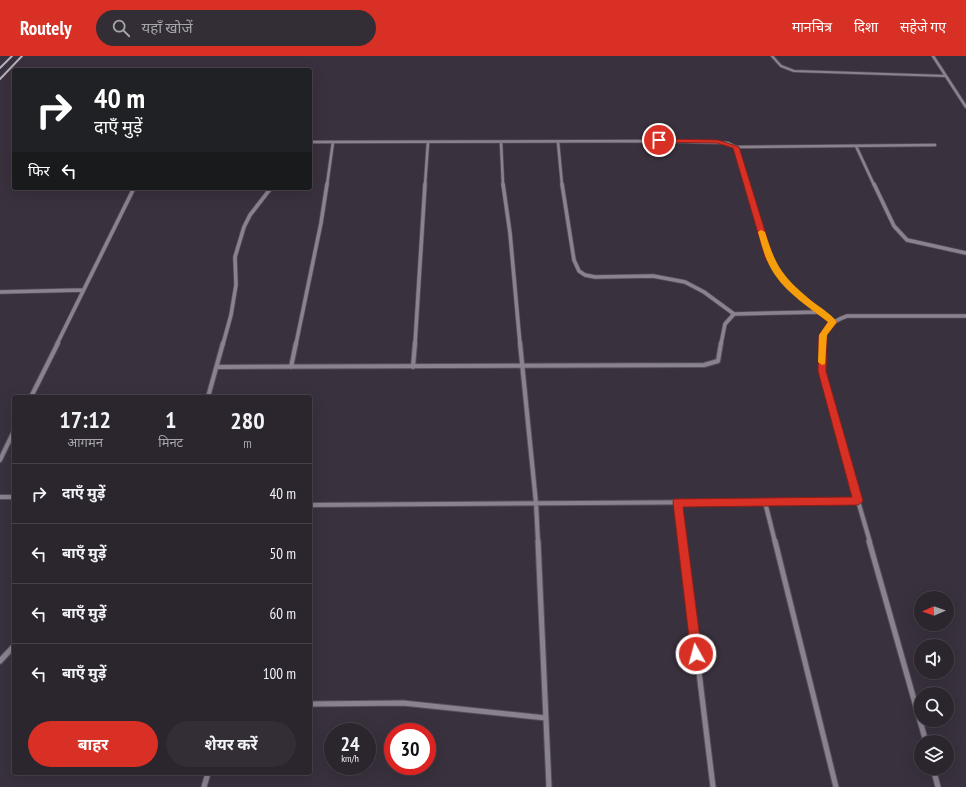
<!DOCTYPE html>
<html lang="hi">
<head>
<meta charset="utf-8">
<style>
  :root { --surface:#2b252e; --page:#332d36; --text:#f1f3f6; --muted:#a6a5aa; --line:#47424a; --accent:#d93025 }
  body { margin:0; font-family:"PT Sans Narrow","Noto Sans Devanagari",sans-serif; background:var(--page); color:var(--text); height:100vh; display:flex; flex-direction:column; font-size:15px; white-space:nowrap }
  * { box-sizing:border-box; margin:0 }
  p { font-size:13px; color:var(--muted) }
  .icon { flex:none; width:22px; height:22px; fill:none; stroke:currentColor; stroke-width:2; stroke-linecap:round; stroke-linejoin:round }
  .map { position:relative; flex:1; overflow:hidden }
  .side { position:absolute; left:12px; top:339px; width:300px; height:380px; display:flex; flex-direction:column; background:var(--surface); border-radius:4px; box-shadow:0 4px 16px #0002,0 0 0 1px var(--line) }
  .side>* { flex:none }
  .guide { position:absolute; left:12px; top:12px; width:300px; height:122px; border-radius:4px; box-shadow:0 4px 16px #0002,0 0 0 1px var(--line); background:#202124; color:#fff; overflow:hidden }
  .needle { width:26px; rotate:268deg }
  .fabs { position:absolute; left:914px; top:535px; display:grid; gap:8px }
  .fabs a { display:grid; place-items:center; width:40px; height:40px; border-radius:50%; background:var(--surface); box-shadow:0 4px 16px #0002,0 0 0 1px var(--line); font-size:20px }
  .speed { position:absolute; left:324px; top:667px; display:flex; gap:8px; font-size:20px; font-weight:700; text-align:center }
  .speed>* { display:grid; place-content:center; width:52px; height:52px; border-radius:50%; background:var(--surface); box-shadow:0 4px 16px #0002,0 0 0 1px var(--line); line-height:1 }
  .speed small { font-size:10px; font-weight:400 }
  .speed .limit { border:6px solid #d22; background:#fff; color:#111 }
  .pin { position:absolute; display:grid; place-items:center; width:34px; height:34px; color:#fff; margin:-17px; border:2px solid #fff; border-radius:50%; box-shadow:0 1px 4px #0007 }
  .me { position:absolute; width:44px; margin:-22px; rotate:353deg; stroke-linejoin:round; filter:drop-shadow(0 0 3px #0008) }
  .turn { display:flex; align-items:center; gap:14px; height:84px; padding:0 16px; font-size:18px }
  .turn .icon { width:52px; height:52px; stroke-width:2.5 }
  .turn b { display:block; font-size:28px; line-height:34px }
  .then { display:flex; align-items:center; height:38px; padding:0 16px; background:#0003; gap:8px; font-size:15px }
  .eta { display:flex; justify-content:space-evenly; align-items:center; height:68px; text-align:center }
  .eta b { font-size:24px; font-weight:700; line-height:28px }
  .action { display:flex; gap:8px; margin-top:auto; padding:8px 16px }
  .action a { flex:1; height:46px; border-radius:24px; background:var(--accent); color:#fff; font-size:16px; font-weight:700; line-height:46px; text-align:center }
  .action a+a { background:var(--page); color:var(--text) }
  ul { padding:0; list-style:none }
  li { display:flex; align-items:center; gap:12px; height:60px; padding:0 16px; border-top:1px solid var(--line) }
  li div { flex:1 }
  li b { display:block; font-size:15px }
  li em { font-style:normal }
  header { display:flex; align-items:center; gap:24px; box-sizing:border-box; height:56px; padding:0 20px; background:var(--accent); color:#fff }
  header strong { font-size:19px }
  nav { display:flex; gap:22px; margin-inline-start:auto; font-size:14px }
  .search { width:280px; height:36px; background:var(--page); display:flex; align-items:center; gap:10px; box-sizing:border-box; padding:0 14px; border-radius:22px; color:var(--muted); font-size:15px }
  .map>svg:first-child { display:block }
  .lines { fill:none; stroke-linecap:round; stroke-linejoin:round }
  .lane-casing { stroke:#56505a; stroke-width:3.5 }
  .street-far3-casing { stroke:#56505a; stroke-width:4 }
  .street-far2-casing { stroke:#56505a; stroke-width:5 }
  .street-far1-casing { stroke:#56505a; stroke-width:6 }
  .street-casing { stroke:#56505a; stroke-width:7 }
  .lane { stroke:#8b8290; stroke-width:2 }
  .street-far3 { stroke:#8b8290; stroke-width:2.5 }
  .street-far2 { stroke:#8b8290; stroke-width:3.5 }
  .street-far1 { stroke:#8b8290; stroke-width:4 }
  .street { stroke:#8b8290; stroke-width:5 }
  .rail { stroke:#b5afb8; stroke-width:2 }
  .route { fill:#d93025; stroke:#8d1f18 }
  .slow { fill:#f59e0b }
</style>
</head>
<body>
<header>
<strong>Routely</strong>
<div class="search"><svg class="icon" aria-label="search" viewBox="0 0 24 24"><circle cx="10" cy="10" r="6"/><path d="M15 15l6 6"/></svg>यहाँ खोजें</div>
<nav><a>मानचित्र</a><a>दिशा</a><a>सहेजे गए</a></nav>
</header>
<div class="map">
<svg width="966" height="731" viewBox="0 0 966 731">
  <rect width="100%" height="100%" fill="#39313d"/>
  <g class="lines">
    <g class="lane-casing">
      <path id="lane" d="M772,0L781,10L794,15L946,20"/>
    </g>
    <g class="street-far3-casing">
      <path id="street-far3" d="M933,0L966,51
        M310,86L659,85L728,87L736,91L739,97L748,129
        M501,86L503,129
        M558,86L562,129
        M856,90L874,129
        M736,91L935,89
        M327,129L333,86
        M425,129L428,86"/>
    </g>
    <g class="street-far2-casing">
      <path id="street-far2" d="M503,128L510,177L520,288
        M562,128L574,204L579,215L585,219L595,221L653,220L685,226L704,236L734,258
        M748,128C755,153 763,199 779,219C793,237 815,251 833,265
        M874,128L894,170L907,184L966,197
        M0,236L83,234
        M57,288L134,132
        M223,288L231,259L236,229L235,201L244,171L250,159L271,132
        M296,288L321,167L327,128
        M415,288L425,128
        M721,288L725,268L734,258L821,256
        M823,288C823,272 833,265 847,260H966"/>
    </g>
    <g class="street-far1-casing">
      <path id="street-far1" d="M520,287L536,447L538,486
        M217,311L704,309L718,305L721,287
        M291,311L296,287
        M413,311L415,287
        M31,341L58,287
        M208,341L223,287
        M0,404L14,375
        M0,441H14
        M858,445L870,486
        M678,446L683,486
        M765,446L775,486
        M310,449L858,445L822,315L823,287"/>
    </g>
    <g class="street-casing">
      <path id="street" d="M538,485L549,731
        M683,485L713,731
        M775,485L836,731
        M869,485L926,686
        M0,605L14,590
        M310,648L403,647L546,662
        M933,712L938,731
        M204,731L208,717"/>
    </g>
    <use href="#lane" class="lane"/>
    <use href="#street-far3" class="street-far3"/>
    <use href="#street-far2" class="street-far2"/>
    <use href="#street-far1" class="street-far1"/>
    <use href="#street" class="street"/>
    <path class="rail" d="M0,12L12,0
      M0,23L22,0"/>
  </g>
  <path class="route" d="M659,83L718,84L739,91L773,201L781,216L793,230L837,266L827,279L826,315L863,445L858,449L683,451L702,598L701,602L696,603L692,602L691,598L673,446L674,443L852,441L818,315L819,279L828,266C802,245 781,231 765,201L733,92L717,87L657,86L656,84Z"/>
  <path class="slow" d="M761,174L765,176C776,212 784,222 813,246C821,252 831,258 837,266L827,279L825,308L822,309L818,306L819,279L828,266C810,252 788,238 775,219C766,206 762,191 758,176Z"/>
</svg>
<div class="fabs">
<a><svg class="needle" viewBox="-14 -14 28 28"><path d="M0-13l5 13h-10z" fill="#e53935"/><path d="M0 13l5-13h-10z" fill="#a6a5aa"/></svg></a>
<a><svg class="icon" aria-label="sound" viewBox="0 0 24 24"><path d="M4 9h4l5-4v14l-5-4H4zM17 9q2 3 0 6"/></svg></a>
<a><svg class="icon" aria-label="search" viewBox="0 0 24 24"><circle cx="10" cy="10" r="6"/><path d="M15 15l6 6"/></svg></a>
<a><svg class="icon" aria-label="layers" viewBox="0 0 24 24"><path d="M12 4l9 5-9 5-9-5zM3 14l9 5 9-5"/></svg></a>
</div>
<div class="speed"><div>24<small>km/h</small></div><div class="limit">30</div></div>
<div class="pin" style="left:659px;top:84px;background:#d93025"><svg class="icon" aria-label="arrive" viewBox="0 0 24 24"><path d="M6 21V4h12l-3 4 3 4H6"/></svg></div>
<svg class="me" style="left:696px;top:598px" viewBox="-20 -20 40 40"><circle r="17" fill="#d93025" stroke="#fff" stroke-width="3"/><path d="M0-11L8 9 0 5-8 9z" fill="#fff"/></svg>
<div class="guide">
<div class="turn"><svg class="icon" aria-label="right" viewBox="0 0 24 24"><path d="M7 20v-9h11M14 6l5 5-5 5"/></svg><div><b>40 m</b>दाएँ मुड़ें</div></div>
<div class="then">फिर<svg class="icon" aria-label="left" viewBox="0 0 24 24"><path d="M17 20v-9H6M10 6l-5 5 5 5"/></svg></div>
</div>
<section class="side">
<div class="eta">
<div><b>17:12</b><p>आगमन</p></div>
<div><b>1</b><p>मिनट</p></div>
<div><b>280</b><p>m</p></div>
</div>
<ul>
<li><svg class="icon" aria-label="right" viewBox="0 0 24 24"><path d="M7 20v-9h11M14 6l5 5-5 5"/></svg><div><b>दाएँ मुड़ें</b></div><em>40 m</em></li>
<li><svg class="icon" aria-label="left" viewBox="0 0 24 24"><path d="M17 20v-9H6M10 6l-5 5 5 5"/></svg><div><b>बाएँ मुड़ें</b></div><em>50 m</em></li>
<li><svg class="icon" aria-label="left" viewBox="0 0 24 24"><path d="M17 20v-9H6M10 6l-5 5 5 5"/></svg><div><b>बाएँ मुड़ें</b></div><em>60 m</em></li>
<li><svg class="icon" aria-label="left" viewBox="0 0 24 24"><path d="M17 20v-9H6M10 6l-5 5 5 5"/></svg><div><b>बाएँ मुड़ें</b></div><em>100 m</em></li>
</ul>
<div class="action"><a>बाहर</a><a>शेयर करें</a></div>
</section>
</div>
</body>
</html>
